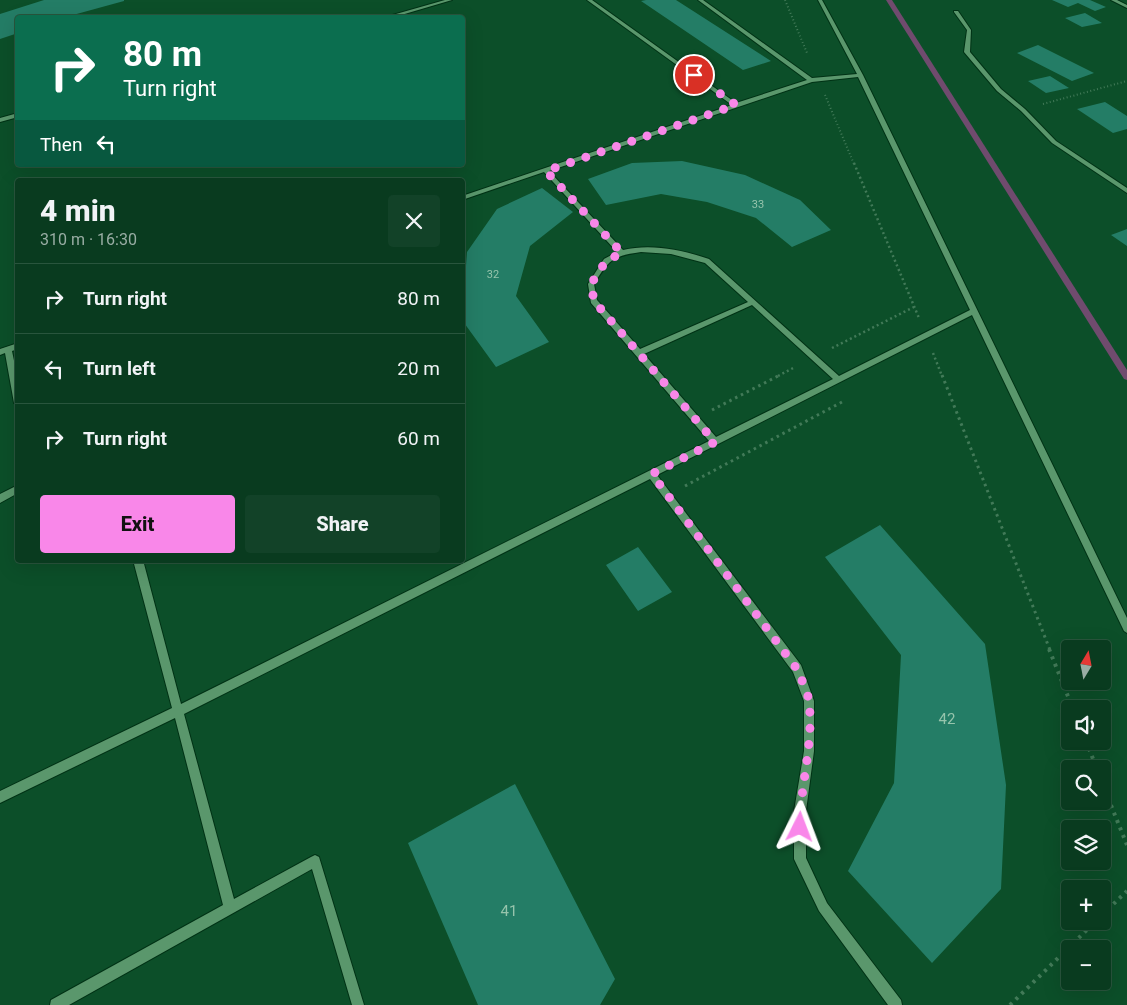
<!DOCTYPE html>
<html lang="en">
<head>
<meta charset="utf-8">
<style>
  :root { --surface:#093b1f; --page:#124228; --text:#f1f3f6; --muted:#99ada4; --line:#29553d; --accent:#f987e9 }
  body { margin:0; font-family:Roboto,sans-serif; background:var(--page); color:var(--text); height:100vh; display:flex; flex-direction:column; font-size:19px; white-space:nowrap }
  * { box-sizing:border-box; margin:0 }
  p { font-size:16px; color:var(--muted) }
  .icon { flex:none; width:28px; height:28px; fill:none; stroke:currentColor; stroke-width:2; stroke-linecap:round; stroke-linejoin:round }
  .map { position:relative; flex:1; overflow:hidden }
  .panel { position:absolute; left:15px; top:178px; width:450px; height:385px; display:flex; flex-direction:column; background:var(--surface); border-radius:5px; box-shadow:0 5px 20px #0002,0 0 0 1px var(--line) }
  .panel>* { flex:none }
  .top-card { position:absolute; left:15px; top:15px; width:450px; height:152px; border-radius:5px; box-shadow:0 5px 20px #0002,0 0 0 1px var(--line); background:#0b6e4f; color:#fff; overflow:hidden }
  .needle { width:32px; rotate:10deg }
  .tools { position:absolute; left:1061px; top:640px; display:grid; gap:10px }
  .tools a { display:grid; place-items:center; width:50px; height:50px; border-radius:5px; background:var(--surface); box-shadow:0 5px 20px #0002,0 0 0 1px var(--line); font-size:25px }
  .pin { position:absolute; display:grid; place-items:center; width:42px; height:42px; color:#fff; margin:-21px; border:2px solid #fff; border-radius:50%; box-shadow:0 1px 5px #0007 }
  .me { position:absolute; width:55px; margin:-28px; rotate:3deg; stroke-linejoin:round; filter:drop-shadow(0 0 4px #0008) }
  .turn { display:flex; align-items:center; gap:18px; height:105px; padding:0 25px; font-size:22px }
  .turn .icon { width:65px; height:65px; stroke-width:2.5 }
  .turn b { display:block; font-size:35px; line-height:42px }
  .then { display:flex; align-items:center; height:48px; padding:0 25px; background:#0003; gap:10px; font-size:19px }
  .round { display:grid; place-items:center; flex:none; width:52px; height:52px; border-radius:5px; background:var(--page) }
  .headline { display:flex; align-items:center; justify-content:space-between; height:85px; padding:0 25px }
  h1 { font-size:30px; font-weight:800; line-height:38px }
  .cta { display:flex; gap:10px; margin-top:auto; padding:10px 25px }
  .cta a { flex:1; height:58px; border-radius:5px; background:var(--accent); color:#111; font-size:20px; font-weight:800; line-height:58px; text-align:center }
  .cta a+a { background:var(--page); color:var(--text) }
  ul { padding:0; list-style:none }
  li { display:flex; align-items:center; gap:15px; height:70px; padding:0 25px; border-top:1px solid var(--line) }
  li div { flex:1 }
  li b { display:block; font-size:19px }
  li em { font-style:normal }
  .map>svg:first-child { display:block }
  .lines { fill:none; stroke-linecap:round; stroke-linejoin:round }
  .stream { fill:#704b6e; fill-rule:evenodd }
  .building { fill:#247d66 }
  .minor-casing { stroke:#003215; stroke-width:2 }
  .path-far3 { stroke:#427a58; stroke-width:2; stroke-dasharray:1 2.5; stroke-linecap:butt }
  .path-far2 { stroke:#427a58; stroke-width:2.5; stroke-dasharray:2 3; stroke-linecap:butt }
  .path-far1 { stroke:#427a58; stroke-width:3; stroke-dasharray:2.5 4; stroke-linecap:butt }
  .path { stroke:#427a58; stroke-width:4; stroke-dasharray:3 5; stroke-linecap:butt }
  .minor { fill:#5a976c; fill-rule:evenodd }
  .route { stroke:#f987e9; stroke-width:9; stroke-dasharray:0 16.2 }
  .labels { text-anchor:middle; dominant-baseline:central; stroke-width:4; stroke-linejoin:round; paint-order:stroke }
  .far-number-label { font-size:11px; fill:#96c4ac }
  .near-number-label { font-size:15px; fill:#96c4ac }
</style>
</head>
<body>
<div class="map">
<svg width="1127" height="1005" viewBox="0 0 1127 1005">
  <rect width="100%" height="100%" fill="#0c4f29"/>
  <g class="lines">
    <path class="stream" d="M886,0H892L1127,370V380L1124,379Z"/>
  </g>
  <path class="building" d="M44,0H124V1L62,18H18V33L0,39V14Z
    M646,0H676L771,61L743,70L641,1Z
    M1052,0H1090L1106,7L1095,11L1078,3L1068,7Z
    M1085,13L1102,23L1082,27L1065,18Z
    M1038,45L1094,73L1072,81L1017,53Z
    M1050,76L1069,88L1046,93L1028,81Z
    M1105,102L1127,116V129L1113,133L1077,109Z
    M682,161L745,175L800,200L831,230L792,247L756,218L707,202L661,194L606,205L588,179L632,163Z
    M542,188L573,212L530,246L516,296L549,342L496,367L462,320L467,252L497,209Z
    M1127,229V246L1111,235Z
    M880,525L985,644L1006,785L1001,889L932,963L848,871L894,783L901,655L825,557Z
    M638,547L672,592L638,611L606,565Z
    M515,784L615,979L600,1005H478L408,843Z"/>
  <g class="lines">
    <g class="minor-casing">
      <path id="minor" d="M445,0H452L391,18H382Z
        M587,0H592L736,103L807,80L698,0H703L812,78L857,74L818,0H822L863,75L1127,618V633L1124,631L972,315L657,475L801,665L814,701V751L806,811V858L827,903L901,1000L902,1005H888L819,911L794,859V811L804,751V701L793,672L650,479L184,714L234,899L311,857L315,855L319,857L364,1005H352L312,869L69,1005H50L51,1000L223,905L175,718L0,803V791L172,708L133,560H143L181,704L709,441L591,303L588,284L604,259L617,252L544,172L462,200V196L732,105ZM858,77L970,310L839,376L709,259C683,250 651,243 623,250L549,171L812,82ZM641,252L671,254L705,263L748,302L640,349L597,300L594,284C609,260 612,256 641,252ZM752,305L833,379L716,437L644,354Z
        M1111,0H1117L1127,5V8Z
        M954,11H958L971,30L970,52L1001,89L1025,109L1056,141L1127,188V193L1052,143L1021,111L997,91L964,52L967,30L954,12Z
        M18,113V117L0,122V118Z
        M18,343V349L12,351L18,380V406L14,403L5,353L0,355V349Z
        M18,485V493L0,503V494Z"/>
    </g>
    <path class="path-far3" d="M785,0L807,53
      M825,95L854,164
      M1043,104L1127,81"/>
    <path class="path-far2" d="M854,163L919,318
      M832,348L914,307
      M933,353L942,376
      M778,376L795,367"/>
    <path class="path-far1" d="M942,375L1050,650
      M712,410L780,375
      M685,486L842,402"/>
    <path class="path" d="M1049,649L1073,709
      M1086,741L1097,769
      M1102,783L1127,845
      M1102,915L1127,891
      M1010,1005L1096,921"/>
    <use href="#minor" class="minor"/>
  </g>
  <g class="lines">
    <path class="route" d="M694,75L736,105L546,171L622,253L606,261L591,284L594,301L715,442L652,474L797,669C801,679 808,692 809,702C814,744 800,785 800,827"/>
  </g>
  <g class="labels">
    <g class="far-number-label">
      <text x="758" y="204">33</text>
      <text x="493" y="274">32</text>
    </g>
    <g class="near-number-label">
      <text x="947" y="719">42</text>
      <text x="509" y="911">41</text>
    </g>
  </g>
</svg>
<div class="tools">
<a><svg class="needle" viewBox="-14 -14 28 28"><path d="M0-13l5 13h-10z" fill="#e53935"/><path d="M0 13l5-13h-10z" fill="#99ada4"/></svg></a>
<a><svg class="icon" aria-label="sound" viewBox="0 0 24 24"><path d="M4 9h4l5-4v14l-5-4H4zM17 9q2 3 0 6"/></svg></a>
<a><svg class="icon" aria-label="search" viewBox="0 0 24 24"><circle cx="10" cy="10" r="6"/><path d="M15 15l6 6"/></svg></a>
<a><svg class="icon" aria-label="layers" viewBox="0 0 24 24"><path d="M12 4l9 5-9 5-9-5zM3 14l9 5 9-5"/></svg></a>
<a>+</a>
<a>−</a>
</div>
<div class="pin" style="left:694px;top:75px;background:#d93025"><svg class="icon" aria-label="arrive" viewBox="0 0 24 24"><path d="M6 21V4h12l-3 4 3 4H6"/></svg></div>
<svg class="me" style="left:800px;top:827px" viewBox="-20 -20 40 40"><path d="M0-17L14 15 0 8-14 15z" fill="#f987e9" stroke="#fff" stroke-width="4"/></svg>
<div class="top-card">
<div class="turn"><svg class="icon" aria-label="right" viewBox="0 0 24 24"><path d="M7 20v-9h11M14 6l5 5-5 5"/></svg><div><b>80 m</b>Turn right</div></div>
<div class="then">Then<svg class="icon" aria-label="left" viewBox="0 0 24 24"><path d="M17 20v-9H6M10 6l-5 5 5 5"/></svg></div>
</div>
<section class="panel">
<div class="headline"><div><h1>4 min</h1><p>310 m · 16:30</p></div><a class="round"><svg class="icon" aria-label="close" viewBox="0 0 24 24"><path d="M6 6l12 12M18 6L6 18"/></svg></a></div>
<ul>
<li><svg class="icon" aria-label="right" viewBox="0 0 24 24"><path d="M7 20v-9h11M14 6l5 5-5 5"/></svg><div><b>Turn right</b></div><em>80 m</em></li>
<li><svg class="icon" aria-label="left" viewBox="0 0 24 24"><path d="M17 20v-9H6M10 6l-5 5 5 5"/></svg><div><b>Turn left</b></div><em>20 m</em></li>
<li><svg class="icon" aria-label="right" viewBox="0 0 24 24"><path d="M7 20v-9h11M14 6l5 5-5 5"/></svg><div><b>Turn right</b></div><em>60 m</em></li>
</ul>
<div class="cta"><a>Exit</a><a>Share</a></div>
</section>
</div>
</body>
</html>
